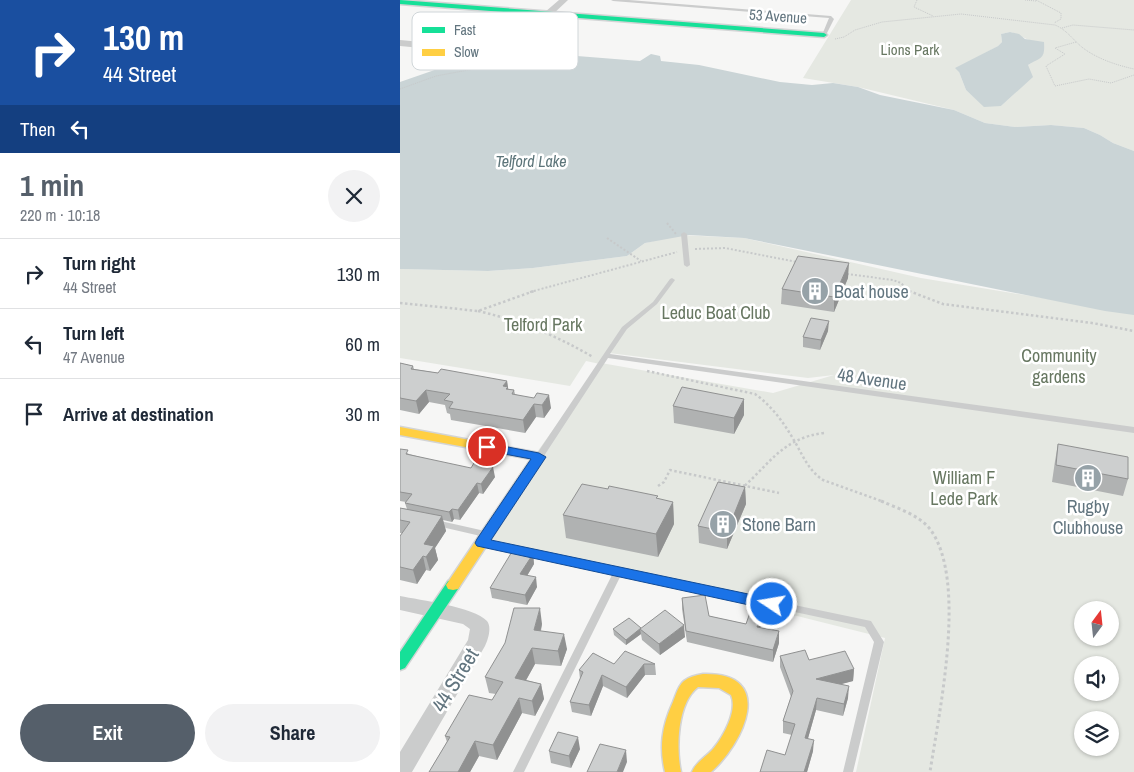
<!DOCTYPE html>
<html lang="en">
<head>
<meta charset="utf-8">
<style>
  :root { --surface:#fff; --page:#f2f2f3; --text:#1f2937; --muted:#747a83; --line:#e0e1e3; --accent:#555f6a }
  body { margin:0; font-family:"Archivo Narrow",sans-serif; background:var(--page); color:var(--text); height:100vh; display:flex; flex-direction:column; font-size:19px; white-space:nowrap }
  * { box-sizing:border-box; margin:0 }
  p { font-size:16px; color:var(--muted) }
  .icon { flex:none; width:28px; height:28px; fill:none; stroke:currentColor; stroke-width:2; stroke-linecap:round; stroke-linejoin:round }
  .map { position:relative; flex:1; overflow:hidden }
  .side { display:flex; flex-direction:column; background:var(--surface); width:400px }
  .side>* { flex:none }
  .top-card { background:#1a4fa0; color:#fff; overflow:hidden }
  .needle { width:32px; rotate:15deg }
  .fabs { position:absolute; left:674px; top:601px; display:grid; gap:10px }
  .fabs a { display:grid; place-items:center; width:45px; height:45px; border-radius:50%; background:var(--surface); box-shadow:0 1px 4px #0004; font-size:25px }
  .pin { position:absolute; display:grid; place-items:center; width:42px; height:42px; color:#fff; margin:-21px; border:2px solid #fff; border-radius:50%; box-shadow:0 1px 5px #0007 }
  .me { position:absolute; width:55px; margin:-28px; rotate:282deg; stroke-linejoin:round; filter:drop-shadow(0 0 4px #0008) }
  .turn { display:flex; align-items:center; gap:18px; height:105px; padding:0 20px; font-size:22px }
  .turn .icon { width:65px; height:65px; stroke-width:2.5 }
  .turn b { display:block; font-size:35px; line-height:42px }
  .then { display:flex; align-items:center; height:48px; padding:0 20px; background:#0003; gap:10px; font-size:19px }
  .round { display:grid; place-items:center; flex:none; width:52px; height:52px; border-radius:26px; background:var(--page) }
  .summary { display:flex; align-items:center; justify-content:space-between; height:85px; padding:0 20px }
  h1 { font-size:30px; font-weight:800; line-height:38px; color:var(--accent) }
  .button { display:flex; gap:10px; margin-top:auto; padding:10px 20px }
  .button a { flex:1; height:58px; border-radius:30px; background:var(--accent); color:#fff; font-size:20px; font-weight:800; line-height:58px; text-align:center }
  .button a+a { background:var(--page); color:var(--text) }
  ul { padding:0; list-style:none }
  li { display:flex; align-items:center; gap:15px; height:70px; padding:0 20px; border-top:1px solid var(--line) }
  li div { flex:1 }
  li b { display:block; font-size:19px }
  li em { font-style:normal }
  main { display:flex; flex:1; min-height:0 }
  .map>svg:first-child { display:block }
  .green { fill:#e5e8e2; fill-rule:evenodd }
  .water { fill:#cad4d6 }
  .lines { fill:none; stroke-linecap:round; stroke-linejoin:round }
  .fast-casing { stroke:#d3d4d5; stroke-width:3 }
  .slow-casing { stroke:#d3d4d5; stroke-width:3 }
  .path-far3 { stroke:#c7c9ca; stroke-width:1; stroke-dasharray:1 1; stroke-linecap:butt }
  .path-far2 { stroke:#c7c9ca; stroke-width:2; stroke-dasharray:2 2; stroke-linecap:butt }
  .path-far1 { stroke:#c7c9ca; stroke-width:2.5; stroke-dasharray:2.5 2.5; stroke-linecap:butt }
  .path { stroke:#c7c9ca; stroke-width:3; stroke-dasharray:3 3; stroke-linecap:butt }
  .lane { fill:#cbcccc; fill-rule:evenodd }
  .street { fill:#cbcccc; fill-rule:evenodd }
  .fast { fill:#16e098; fill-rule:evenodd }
  .slow { fill:#ffcf43; fill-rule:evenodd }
  .wall { fill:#b0b2b2 }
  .shaded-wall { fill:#909191 }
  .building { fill:#cdcfcf; stroke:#909191 }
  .route { fill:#1a73e8; stroke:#114b97 }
  .labels { text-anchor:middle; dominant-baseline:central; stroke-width:5; stroke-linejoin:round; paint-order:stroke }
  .far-street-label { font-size:15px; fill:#62757f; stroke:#fff }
  .far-park-label { font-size:15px; fill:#677761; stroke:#fff }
  .far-water-label { font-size:16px; font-style:italic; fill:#5d757a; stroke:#fff }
  .poi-label { font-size:18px; fill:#62757f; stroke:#fff; text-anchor:start }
  .park-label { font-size:18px; fill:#677761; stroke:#fff }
  .street-label { font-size:18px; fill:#62757f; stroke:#fff }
  .near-street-label { font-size:21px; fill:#62757f; stroke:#fff }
  .key { fill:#fff; stroke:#d0d6d9; stroke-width:1 }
  .key-label { font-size:14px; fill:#62757f }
</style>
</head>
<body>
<main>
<section class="side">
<div class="top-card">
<div class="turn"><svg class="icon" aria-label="right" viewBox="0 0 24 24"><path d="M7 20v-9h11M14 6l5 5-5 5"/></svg><div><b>130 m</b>44 Street</div></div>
<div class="then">Then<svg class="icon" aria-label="left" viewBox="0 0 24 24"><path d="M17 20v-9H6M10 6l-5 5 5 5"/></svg></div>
</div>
<div class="summary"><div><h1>1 min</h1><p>220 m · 10:18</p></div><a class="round"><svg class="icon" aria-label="close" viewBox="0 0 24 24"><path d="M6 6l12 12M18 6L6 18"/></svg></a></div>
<ul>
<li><svg class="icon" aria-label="right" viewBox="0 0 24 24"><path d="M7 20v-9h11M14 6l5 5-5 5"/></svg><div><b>Turn right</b><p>44 Street</p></div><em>130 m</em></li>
<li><svg class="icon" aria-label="left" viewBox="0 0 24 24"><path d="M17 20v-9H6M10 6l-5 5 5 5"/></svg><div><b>Turn left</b><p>47 Avenue</p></div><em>60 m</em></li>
<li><svg class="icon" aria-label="arrive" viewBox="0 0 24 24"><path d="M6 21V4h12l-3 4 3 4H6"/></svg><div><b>Arrive at destination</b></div><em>30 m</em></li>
</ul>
<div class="button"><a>Exit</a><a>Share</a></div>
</section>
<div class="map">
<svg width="734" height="772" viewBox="0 0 734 772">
  <rect width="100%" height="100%" fill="#f6f6f5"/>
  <path class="green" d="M451,0H734V151L713,143L700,135L684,128L651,125L615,127L585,123L554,110L458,87L403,78ZM610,32C619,34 624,39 633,41L631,63L628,65L615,93L601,106H584L566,90L559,72L567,63L598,46L602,42L601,34Z
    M279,235L344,238L521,278L734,313V772H456L485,638L77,536L200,364L186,361L170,386L0,358V269L88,271L133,268L227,256L245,243ZM209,353L408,378L434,375L373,393L201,363ZM682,610H710V638H682ZM682,665H710V692H682ZM682,720H710V748H682Z"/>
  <path class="water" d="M610,32L619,34L625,39L644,42C645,59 642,57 628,65L633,77L601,106L584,107L566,90L559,72L555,68L598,46L602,42L601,34Z
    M251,54L260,56L261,61L299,65L380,82L412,85L433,83L458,87L480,95L554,110L585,123L615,127L651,125L684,128L700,135L713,143L734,151V315L705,311L344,238L289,235L245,243L227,256L133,268L88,271L0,269V82L49,65L79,59H96L125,55L177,56L240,61Z"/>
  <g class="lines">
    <g class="fast-casing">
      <path id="fast" d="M0,0L424,33L427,35L424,37L0,4Z
        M53,580L58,581L60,585L58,589L5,668L0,670V652L48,581Z"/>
    </g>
    <g class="slow-casing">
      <path id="slow" d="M0,427L139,453L145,457L58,589L53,590L48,589L46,585L131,459L0,435Z
        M303,674C377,672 344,743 311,772H292C296,762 306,757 313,749C323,737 338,711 331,695L319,688L298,687C277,703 276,749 281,772H265C259,747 262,726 273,702C276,695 278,686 284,681C289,677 296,675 303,674Z"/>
    </g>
    <path class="path-far3" d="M517,0L514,7L533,16
      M625,0L636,1
      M636,0L661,13V19L654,23
      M662,28L673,25L734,30
      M435,39L444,37L455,30L482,22L561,14L655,25C667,30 673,40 683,48C698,59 716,65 734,69
      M676,42L655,48L665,54L646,66L655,86L689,79L711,83L734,75
      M0,89L36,76L79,68L137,23"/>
    <path class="path-far2" d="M267,223L276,234
      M207,238L241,261
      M295,249L325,248L397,262
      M447,274L493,280L501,283L510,292
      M130,292L277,252"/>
    <path class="path-far1" d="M509,291L543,304L692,323L734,331
      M0,303L78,311L134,291
      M78,311C121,321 155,335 193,357
      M247,371L355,394C373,407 384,423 395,442C403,456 409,471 423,480L484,502
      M258,486L264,482L270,470L379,493
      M341,489C370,464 382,438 424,433"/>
    <path class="path" d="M481,501C497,508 519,515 530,529C568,580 539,712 530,772"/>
    <path class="lane" d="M211,0H229L431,16L434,19L426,35L424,36L422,35L429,18L213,1Z
      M284,232L287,234L290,265L287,267L284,265L281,234Z
      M272,278L275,280L257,304L227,329L210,354L734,427V433L208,358L142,459H136L135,457L136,455L222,327L253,302L270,279Z
      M36,520L85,531L88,532L89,534L88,536L85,537L33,525L32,523L33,521Z
      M85,540L471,621L484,642L453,772H443L474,642L465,627L221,575L124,772H113L213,573L82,545L81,543L82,541Z"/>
    <path class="street" d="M159,0H168L151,16H145V12Z
      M0,40L43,44L47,47L43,50L0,46Z
      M0,596C20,600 74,607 87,621C92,627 88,640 85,646L12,772H0V752L68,640L70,629L63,624L0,610Z"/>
    <use href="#fast" class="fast"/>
    <use href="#slow" class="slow"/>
  </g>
  <path class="wall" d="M448,278L434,312L381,304L382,289Z
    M428,331L420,350L403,347V337Z
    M0,363L13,366L14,369L38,373L107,381L108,389L114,390L115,394L151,408L144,418L136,417L125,433L51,420L50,414L47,413L45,405L29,402L19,414L0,410Z
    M273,406L344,415L334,434L274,423Z
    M658,444L728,479L723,496L652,482L655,461Z
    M0,449L9,454L95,477L83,494L79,493L60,520L54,519L52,522L43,520L46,531L35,548L38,560L30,571L26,570L17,584L0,580V536L2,533H0V508L7,509L5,503L6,502L0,501Z
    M345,487L346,504L327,549L299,543L298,526Z
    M258,499L273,502L274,524L258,557L166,538L163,515Z
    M133,554L134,564L127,576L137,587L127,605L92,598L90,588Z
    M282,598L309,616L346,624L363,620L361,628L379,643L373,662L287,642L282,609Z
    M142,624L141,631L167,649L161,666L135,664L126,680L141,684L144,699L135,716L122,713L97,760L79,756L70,772H29L47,742L45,736L92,700L96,694L89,693L85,677Z
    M241,628L285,637L260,655L242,640L241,634L226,645L214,635L213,629Z
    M380,656L409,660L454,669L453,681L440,684L448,698L443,716L416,710L408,738L413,751L407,772H360L385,755L392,735L383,733V721L391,697L380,667Z
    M214,664H255L256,675H245L227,698L203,686L191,716L172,712L170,702L180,679L179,670Z
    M180,749L171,768L151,763L149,751Z"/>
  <path class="shaded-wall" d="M449,263L448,278L434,312V297Z
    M429,321L428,331L420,350L421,340Z
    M107,381L110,400L103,386Z
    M26,390L29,402L19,414L16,401Z
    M149,395L151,408L144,418L142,405Z
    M344,399V415L334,434V418Z
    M134,404L136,417L125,433L123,420Z
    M93,467L95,477L83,494L81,484Z
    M77,483L79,493L60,520L58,510Z
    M345,487L346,504L327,549V532Z
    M273,502L274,524L258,557L256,534Z
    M52,509L54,519L52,522L49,512Z
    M42,516L46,531L35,548L38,560L30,571L26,557L24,544Z
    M133,554L134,564L122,584L120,574Z
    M23,556L26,570L17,584L13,570Z
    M136,577L137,587L127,605L125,595Z
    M140,608L142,624L137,646L134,630Z
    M363,609V620L357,638V627Z
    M284,625L285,637L260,655L259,644Z
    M240,629L241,634L226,645V640Z
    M379,631V643L373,662V650Z
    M164,634L167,649L161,666L158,651Z
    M132,648L135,664L119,693L115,678Z
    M244,664L245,675L227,698L226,687Z
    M454,669L453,681L416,691V679Z
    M202,675L203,686L191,716L189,705Z
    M141,684L144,699L135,716L132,701Z
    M449,686L448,698L443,716L444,704Z
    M119,698L122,713L97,760L93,745Z
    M417,698L416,710L405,749V738Z
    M178,737L180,749L171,768L169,756Z
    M414,740L413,751L407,772H404Z
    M75,741L79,756L70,772H58Z
    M226,750L227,762L223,772H217Z"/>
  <path class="building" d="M398,256L449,263L434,297L382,289Z
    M411,318L429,321L421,340L403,337Z
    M0,363L13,366L11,369L38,373L41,369L107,381L103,386L108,387L106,389L114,390L112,394L134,398L137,393L149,395L142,405L134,404L123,420L49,408L53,402L44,400L50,394L26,390L16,401L0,398Z
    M282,387L344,399L334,418L273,406Z
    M658,444L728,457V479L656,465Z
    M0,449L8,450L6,454L71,468L74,463L93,467L81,484L77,483L58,510L52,509L49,512L5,503L12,494L0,492Z
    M318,482L345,487L327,532L298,526Z
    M182,484L208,489L209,486L258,496L256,498L273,502L256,534L163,515Z
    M0,508L42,516L24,544L34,546L26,557L23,556L13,570L0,567V536L10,522L0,520Z
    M113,550L133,554L120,574L136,577L125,595L90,588Z
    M305,595L309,616L346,624L352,607L363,609L357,627L379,631L373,650L286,631L282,598Z
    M114,608H140L134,630L164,634L158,651L132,648L115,678L141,684L132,701L119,698L93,745L75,741L58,772H29L50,737L45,736L69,695L92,700L103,682L85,677L105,643Z
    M265,610L284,625L259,644L240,629Z
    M229,618L241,628L226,640L213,629Z
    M405,650L409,660L445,651L454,669L416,679L449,686L444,704L417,698L405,738L414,740L404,772H360L367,750L385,755L395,724L383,721L393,691L380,656Z
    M225,651L255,664H244L226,687L202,675L189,705L170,702L183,672L179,670L193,653L214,664Z
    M158,732L178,737L169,756L149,751Z
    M200,744L226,750L217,772H187Z"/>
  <path class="route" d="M87,443L139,453L146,457L91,540L372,599L377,600L379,604L377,608L372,610L77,546L75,543L77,539L131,459L83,450L81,447Z"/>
  <defs>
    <g id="building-disc" transform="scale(1.4375)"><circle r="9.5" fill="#96a2a8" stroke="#fff"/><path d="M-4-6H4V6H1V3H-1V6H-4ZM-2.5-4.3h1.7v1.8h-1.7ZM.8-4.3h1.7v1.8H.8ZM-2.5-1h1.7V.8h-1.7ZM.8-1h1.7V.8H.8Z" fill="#fff"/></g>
  </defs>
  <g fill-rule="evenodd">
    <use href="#building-disc" x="415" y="291"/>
    <use href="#building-disc" x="688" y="478"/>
    <use href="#building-disc" x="323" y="524"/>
  </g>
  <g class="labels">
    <g class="far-street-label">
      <text transform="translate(378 16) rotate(4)">53 Avenue</text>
    </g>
    <g class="far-park-label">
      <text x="510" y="49">Lions Park</text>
    </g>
    <g class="far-water-label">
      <text x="131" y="161">Telford Lake</text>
    </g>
    <g class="poi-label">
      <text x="434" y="291">Boat house</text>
      <text x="688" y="506" text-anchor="middle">Rugby<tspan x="688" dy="21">Clubhouse</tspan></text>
      <text x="342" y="524">Stone Barn</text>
    </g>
    <g class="park-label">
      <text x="316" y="312">Leduc Boat Club</text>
      <text x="143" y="324">Telford Park</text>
      <text x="659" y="355">Community<tspan x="659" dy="21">gardens</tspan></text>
      <text x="564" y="477">William F<tspan x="564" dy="21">Lede Park</tspan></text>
    </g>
    <g class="street-label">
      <text transform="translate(472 379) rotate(8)">48 Avenue</text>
    </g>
    <g class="near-street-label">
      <text transform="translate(55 680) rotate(-59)">44 Street</text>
    </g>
  </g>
  <rect x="12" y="12" width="166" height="58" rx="8" class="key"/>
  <rect x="22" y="27" width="23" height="6" fill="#16e098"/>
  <rect x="22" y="49" width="23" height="7" fill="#ffcf43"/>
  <g class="key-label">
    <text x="54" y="35">Fast</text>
    <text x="54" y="57">Slow</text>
  </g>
</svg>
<div class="fabs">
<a><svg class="needle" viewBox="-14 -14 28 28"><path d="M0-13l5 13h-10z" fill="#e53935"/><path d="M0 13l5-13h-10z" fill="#747a83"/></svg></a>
<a><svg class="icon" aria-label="sound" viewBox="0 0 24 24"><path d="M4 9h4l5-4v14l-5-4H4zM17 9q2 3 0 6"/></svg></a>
<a><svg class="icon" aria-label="layers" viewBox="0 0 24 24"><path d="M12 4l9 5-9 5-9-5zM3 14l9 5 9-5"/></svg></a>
</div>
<div class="pin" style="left:87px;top:447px;background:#d93025"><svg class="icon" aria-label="arrive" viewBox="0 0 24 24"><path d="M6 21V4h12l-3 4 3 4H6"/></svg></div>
<svg class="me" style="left:372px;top:604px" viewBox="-20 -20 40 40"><circle r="17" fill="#1a73e8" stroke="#fff" stroke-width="3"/><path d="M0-11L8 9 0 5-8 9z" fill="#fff"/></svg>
</div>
</main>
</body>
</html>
